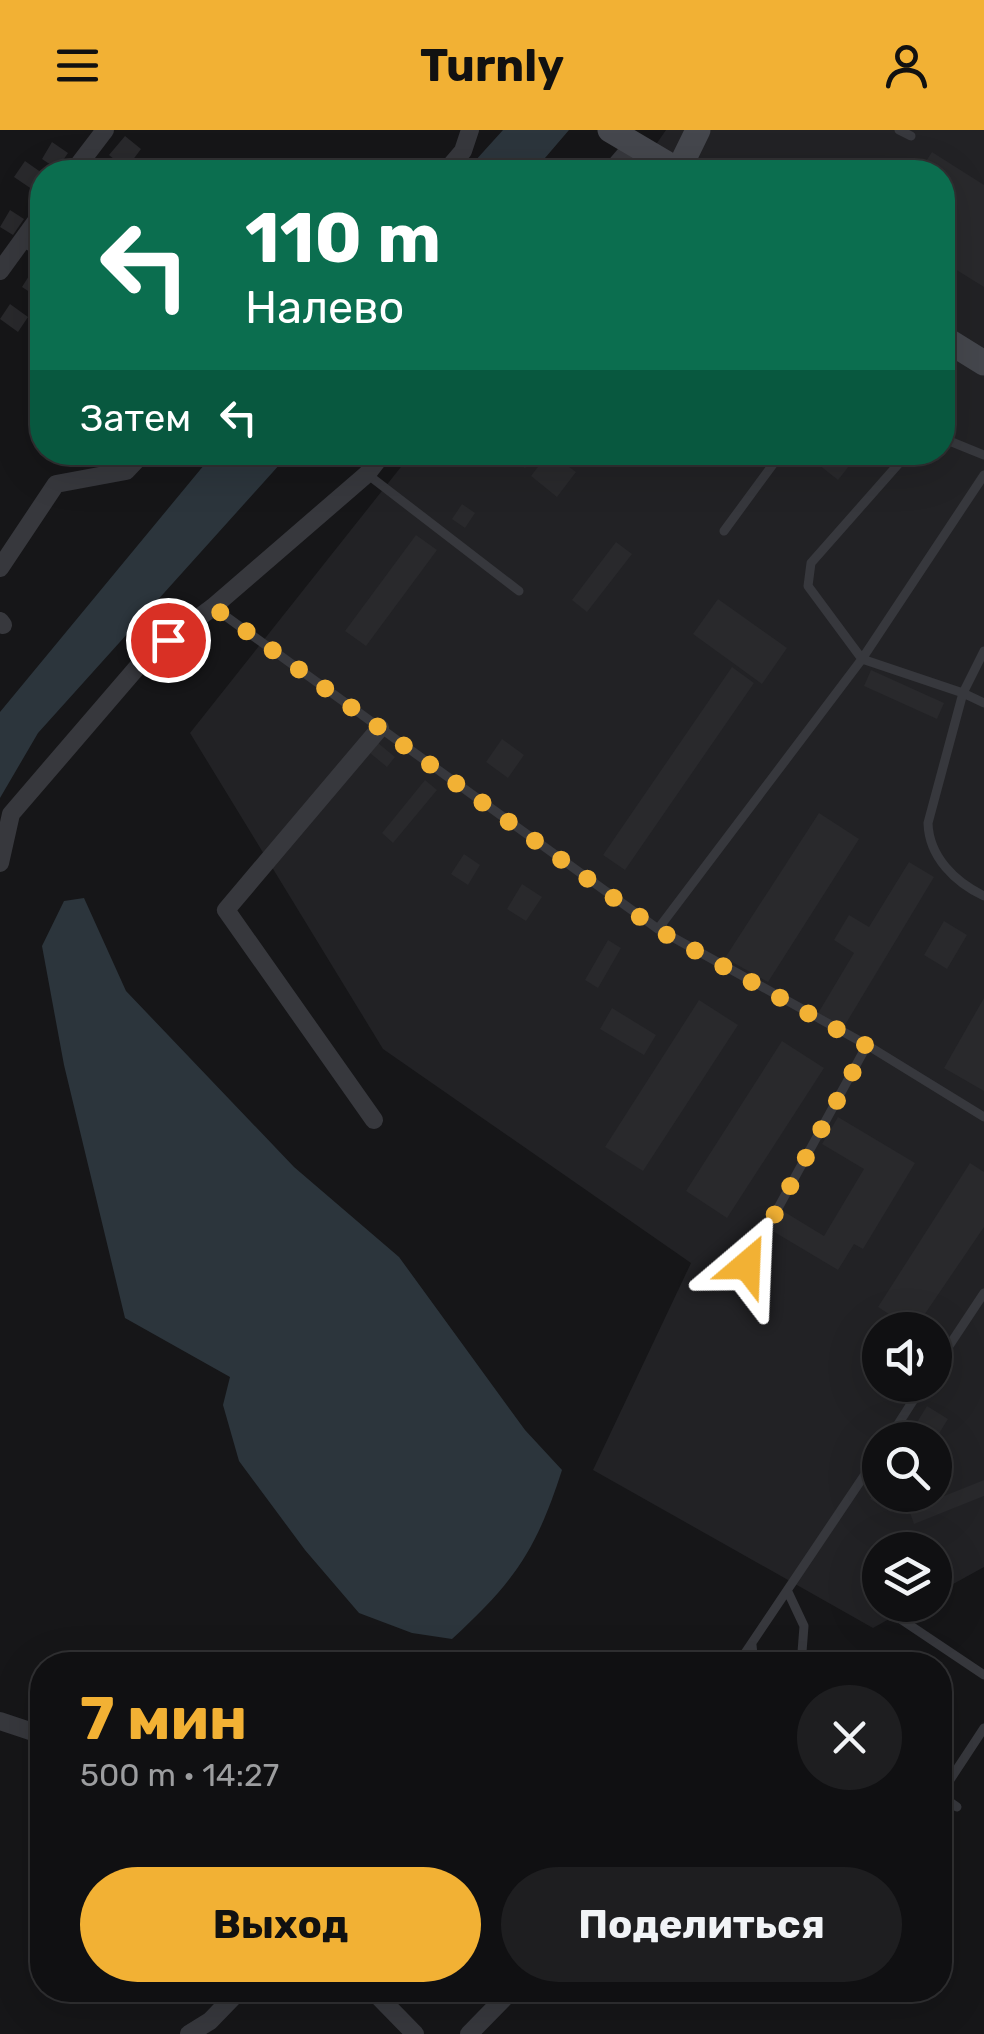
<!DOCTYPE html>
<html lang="ru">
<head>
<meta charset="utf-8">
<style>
  :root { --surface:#101012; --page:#1e1e20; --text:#f1f3f6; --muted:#9c9d9f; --line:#303032; --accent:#f2b134 }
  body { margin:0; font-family:Rubik,sans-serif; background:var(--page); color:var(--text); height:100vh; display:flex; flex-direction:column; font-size:38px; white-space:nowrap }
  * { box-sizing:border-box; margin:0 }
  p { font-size:32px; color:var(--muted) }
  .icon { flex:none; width:55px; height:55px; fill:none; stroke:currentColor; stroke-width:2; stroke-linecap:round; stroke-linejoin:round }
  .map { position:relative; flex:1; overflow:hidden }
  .sheet { position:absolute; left:30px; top:1522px; width:922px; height:350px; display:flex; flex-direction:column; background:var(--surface); border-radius:40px; box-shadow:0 10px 40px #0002,0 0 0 2px var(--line) }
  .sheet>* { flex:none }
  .banner { position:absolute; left:30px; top:30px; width:925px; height:305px; border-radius:40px; box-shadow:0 10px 40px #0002,0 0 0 2px var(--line); background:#0b6e4f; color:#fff; overflow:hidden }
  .tools { position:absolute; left:862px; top:1182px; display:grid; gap:20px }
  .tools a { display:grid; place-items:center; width:90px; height:90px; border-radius:50%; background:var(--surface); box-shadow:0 10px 40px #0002,0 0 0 2px var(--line); font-size:50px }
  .pin { position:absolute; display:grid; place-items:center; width:85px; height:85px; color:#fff; margin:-42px; border:5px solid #fff; border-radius:50%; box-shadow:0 2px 10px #0007 }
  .me { position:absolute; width:110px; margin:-55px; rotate:26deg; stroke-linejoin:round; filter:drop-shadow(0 0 8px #0008) }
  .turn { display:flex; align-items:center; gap:35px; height:210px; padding:0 50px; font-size:45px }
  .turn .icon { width:130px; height:130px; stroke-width:2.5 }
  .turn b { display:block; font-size:70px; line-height:85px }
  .then { display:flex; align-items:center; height:95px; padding:0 50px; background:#0003; gap:20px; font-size:38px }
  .round { display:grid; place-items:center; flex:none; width:105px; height:105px; border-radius:52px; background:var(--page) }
  .summary { display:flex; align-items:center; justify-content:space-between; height:170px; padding:0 50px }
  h1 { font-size:60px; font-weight:700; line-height:75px; color:var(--accent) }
  .button { display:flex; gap:20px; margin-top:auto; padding:20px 50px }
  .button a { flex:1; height:115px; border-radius:60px; background:var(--accent); color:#111; font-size:40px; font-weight:700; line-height:115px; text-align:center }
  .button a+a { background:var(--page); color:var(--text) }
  header { display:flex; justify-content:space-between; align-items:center; height:130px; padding:0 50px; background:var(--accent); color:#111; font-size:45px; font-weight:700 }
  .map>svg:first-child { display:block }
  .built { fill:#222225; fill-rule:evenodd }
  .water { fill:#2c353c }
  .building { fill:#29292c }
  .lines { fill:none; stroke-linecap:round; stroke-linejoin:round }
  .lane { stroke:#37383d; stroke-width:9 }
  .street { stroke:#37383d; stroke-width:18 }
  .secondary { stroke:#45474d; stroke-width:25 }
  .route { stroke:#f2b134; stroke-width:18; stroke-dasharray:0 32.4 }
</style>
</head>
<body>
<header><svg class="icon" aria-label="menu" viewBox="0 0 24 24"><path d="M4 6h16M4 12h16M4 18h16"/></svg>Turnly<svg class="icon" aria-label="person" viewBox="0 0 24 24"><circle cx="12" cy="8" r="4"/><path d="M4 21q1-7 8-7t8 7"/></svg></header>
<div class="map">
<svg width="984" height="1904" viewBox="0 0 984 1904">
  <rect width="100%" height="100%" fill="#161618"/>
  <path class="built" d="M666,0H984V1437L935,1464V1420H880V1475H914L873,1498L593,1340L691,1133L383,919L190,603L412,323L942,322V42H637ZM880,1200H935V1255H880ZM880,1310H935V1365H880Z"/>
  <path class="water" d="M503,0H569L533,42H465Z
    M214,323H290L38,603L0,668V582Z
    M84,768L126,861L294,1037L399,1127L525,1300L562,1340C536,1421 514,1452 452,1509L412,1503L359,1483L305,1420L239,1331L223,1275L230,1247L125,1188L64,935L42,816L64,771Z"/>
  <path class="building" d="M125,6L141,19L126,39L109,25Z
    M52,12L68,23L57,39L42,29Z
    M932,22L984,55V157L942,131V42H919Z
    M319,30L337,42H310Z
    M25,31L42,43V66L14,47Z
    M10,80L24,89L13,105L0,97Z
    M34,138L42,144V170L22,157Z
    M10,174L28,187L18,202L0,189Z
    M505,322H537L525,338Z
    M549,322L576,342L557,367L531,346Z
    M820,322H860L838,350L814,331Z
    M462,374L475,383L465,398L452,389Z
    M416,405L437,420L366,516L345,501Z
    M616,412L632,424L587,482L572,470Z
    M718,469L787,518L762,554L693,504Z
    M732,537L754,553L625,740L603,725Z
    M871,540L944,573L937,589L864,556Z
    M502,609L524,625L508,648L486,632Z
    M378,613L395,627L387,637L370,623Z
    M425,650L437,660L393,713L382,703Z
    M819,683L859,709L768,852L725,828Z
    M464,724L480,735L468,755L451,744Z
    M909,732L934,747L842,900L817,885L854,823L834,810L849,785L869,797Z
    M522,754L542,767L526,791L507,779Z
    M944,791L967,805L947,839L924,825Z
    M608,810L621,818L598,858L585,850Z
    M984,868V961L944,938Z
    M699,870L738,895L643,1041L605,1017Z
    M612,878L656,905L644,925L600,899Z
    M782,911L824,938L727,1088L686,1061Z
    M838,987L915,1033L863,1119L854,1114L838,1140L771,1100L783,1081L824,1106L864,1039L822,1014Z
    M970,1033L984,1042V1097L914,1200L878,1177Z
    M927,1276L948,1289L935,1310H906Z
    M984,1350V1366L914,1394L909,1380Z
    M880,1353V1365H901L891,1382L870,1369Z"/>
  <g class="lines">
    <path class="lane" d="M899,0L911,6
      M942,308L984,325
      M909,322L811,433L808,456L862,529L984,345
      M367,344L519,461
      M724,401L782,322
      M213,477L658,799L867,915L984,987
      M984,573L963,563L928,693C929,727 955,752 984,766
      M658,799L862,529L963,563L984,521
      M747,1135L867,915
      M935,1237L984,1163
      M888,1310L923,1255
      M788,1462L804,1496L801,1535
      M902,1490L984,1545
      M752,1515L754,1535
      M737,1535L880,1322
      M940,1665L984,1598
      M940,1665L957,1677"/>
    <path class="street" d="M73,42L105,0
      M445,42L463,21L470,0
      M610,42L634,14
      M25,107L42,120
      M0,141L42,83
      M0,438L56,354L126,341L144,322
      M0,491L3,495
      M0,733L11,684L146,527L213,477L367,344L384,322
      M374,990L226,780L380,598
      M0,1591L42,1605
      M372,1860L415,1904
      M189,1904L210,1891L240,1860
      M469,1904L512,1860"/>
    <path class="secondary" d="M610,0L681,42
      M678,41L698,0
      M942,207L984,233"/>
  </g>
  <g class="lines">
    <path class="route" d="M168,510L213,477L658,800L867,916L747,1135"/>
  </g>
</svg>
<div class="tools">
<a><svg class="icon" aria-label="sound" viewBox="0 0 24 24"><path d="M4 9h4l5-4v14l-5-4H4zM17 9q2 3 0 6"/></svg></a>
<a><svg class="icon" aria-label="search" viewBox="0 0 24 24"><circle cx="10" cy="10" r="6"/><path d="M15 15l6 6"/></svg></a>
<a><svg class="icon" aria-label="layers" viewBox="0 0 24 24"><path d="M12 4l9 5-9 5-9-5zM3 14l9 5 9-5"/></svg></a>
</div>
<div class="pin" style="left:168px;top:510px;background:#d93025"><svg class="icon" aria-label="arrive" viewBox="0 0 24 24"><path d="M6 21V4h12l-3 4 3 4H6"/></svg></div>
<svg class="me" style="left:747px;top:1135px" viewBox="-20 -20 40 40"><path d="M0-17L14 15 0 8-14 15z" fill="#f2b134" stroke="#fff" stroke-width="4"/></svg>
<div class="banner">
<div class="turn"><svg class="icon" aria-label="left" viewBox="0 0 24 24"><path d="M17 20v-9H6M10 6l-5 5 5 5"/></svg><div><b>110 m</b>Налево</div></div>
<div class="then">Затем<svg class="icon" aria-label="left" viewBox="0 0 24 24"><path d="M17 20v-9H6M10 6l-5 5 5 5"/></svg></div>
</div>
<section class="sheet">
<div class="summary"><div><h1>7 мин</h1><p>500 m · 14:27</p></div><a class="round"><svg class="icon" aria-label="close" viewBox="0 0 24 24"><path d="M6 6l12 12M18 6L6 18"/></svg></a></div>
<div class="button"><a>Выход</a><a>Поделиться</a></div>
</section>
</div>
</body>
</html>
